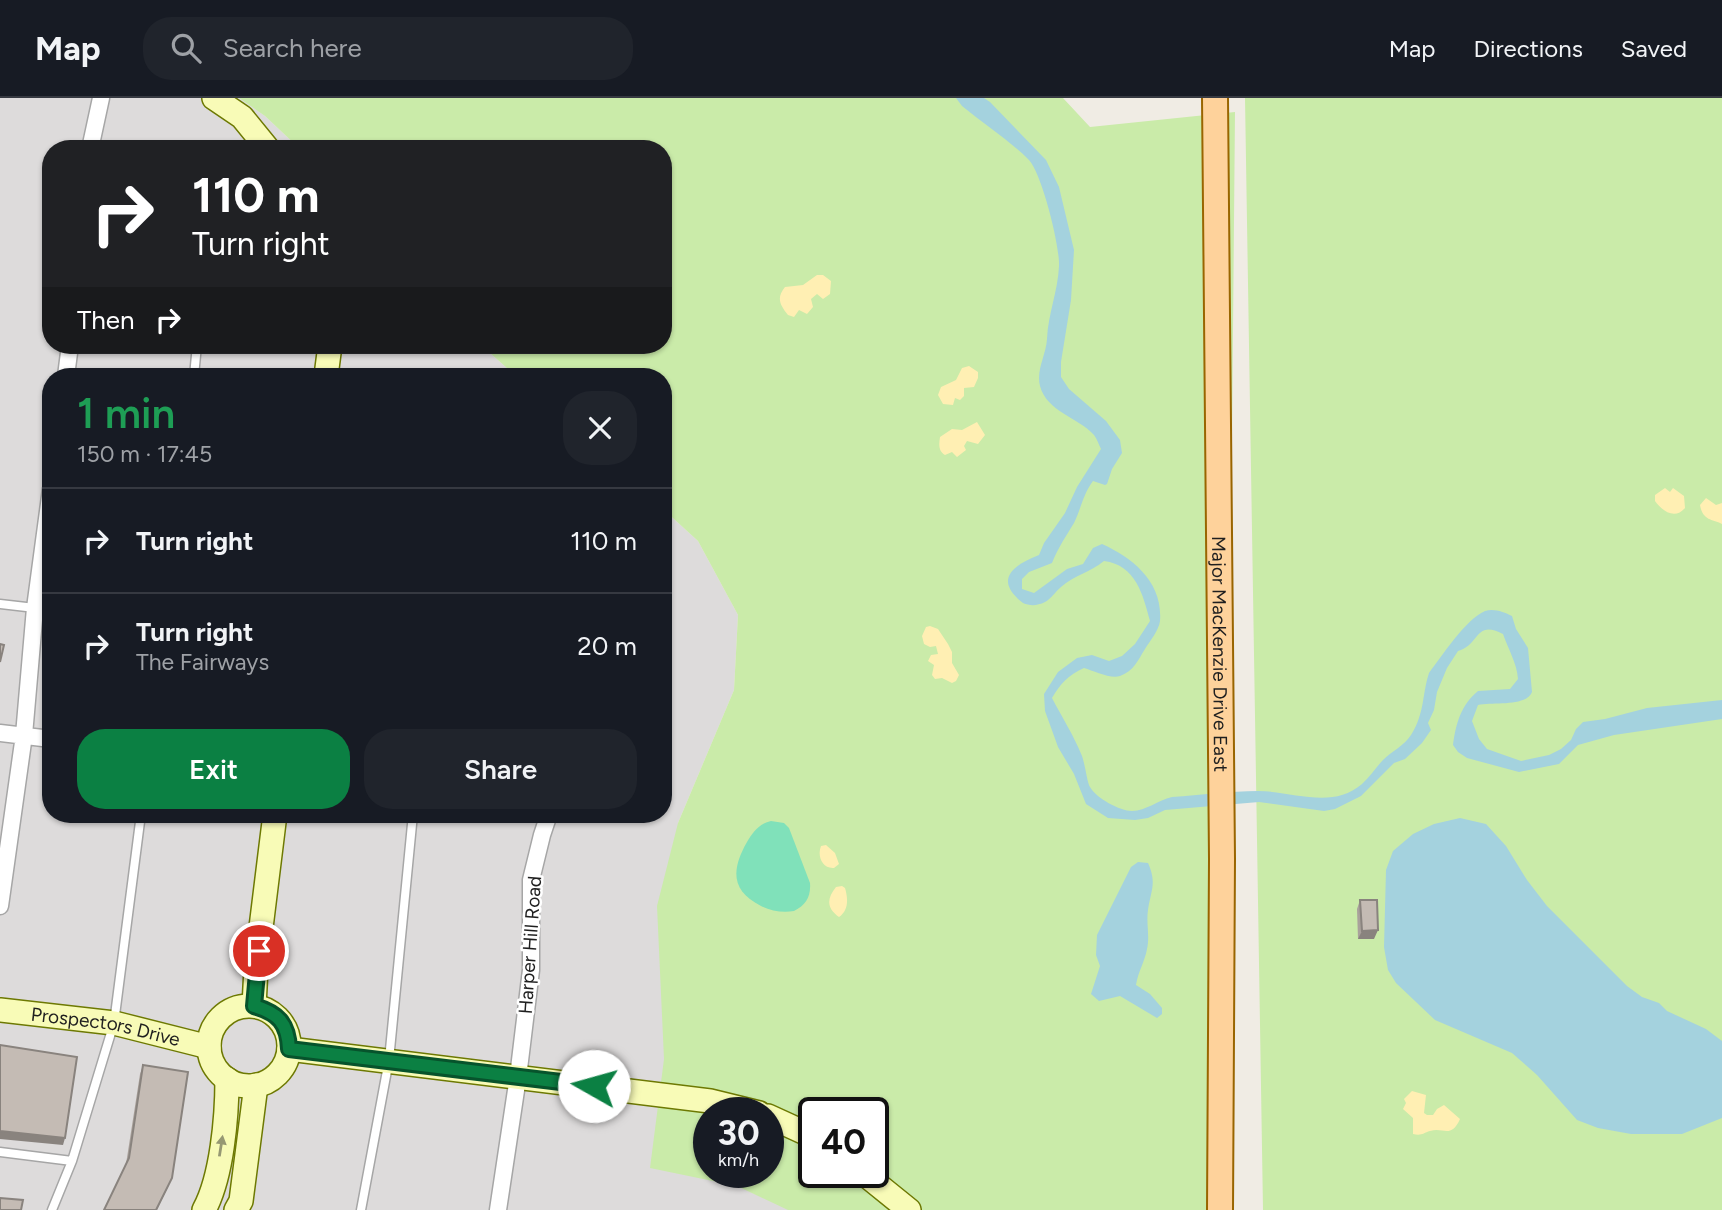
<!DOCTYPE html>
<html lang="en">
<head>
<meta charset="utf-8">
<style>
  :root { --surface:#171b24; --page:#20242c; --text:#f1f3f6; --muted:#9ea1a6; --line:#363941; --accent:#0b8043 }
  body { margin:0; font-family:Figtree,sans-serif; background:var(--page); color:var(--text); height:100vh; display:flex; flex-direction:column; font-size:26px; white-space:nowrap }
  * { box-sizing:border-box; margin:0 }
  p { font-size:23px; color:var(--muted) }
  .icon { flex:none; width:38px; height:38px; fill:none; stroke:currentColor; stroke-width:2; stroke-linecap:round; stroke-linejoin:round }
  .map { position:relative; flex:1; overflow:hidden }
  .side { position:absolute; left:42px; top:270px; width:630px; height:455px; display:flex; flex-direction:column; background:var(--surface); border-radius:28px; box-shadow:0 2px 5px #0004 }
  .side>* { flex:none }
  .guide { position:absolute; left:42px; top:42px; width:630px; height:214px; border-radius:28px; box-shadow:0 2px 5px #0004; background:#202124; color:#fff; overflow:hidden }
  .speed { position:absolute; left:693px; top:999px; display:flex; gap:14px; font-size:35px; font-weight:700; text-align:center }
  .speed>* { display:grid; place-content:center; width:91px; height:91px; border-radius:50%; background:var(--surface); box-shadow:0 2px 5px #0004; line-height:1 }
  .speed small { font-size:18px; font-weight:400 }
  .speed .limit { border:4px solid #111; border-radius:10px; background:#fff; color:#111 }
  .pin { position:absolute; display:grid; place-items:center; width:60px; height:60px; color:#fff; margin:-30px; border:4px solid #fff; border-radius:50%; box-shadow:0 2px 7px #0007 }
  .me { position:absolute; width:77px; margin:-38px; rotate:277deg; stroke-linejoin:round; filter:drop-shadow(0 0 5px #0008) }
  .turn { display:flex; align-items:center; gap:24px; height:147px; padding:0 35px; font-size:32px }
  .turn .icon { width:91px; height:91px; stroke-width:2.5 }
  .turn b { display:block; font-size:49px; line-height:60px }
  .then { display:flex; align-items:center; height:66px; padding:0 35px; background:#0003; gap:14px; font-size:26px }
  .round { display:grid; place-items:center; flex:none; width:74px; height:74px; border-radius:28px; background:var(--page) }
  .headline { display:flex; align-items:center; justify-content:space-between; height:119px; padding:0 35px }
  h1 { font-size:42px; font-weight:600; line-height:52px; color:#1e9e55 }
  .action { display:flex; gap:14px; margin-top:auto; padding:14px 35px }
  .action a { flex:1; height:80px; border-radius:28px; background:var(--accent); color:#fff; font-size:28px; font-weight:600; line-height:80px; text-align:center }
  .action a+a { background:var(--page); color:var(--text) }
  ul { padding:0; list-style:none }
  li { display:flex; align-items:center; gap:21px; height:105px; padding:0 35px; border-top:2px solid var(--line) }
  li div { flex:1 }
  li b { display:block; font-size:26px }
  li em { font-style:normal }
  header { display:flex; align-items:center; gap:42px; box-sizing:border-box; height:98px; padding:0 35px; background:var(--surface); border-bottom:2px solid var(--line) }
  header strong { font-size:33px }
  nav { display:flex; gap:38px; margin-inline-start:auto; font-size:24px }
  .search { width:490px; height:63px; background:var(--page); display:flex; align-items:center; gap:18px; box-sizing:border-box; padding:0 24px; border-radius:28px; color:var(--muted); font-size:26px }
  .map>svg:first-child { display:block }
  .residential { fill:#dddbdb; fill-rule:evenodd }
  .grass { fill:#caeba9; fill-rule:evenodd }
  .sand { fill:#ffefb3 }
  .pitch { fill:#80e1ba }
  .water { fill:#a4d2de }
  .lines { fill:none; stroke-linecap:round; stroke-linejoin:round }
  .lane-casing { stroke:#a6a6a6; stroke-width:11 }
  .street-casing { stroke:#a6a6a6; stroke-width:19 }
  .secondary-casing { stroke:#6d7902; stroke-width:26 }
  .primary-casing { stroke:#996500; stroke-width:28 }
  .lane { stroke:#fff; stroke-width:8 }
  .street { stroke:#fff; stroke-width:16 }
  .secondary { stroke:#f8fbb7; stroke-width:23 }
  .primary { stroke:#fed29b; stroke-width:24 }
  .wall { fill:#a9a19b }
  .shaded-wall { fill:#89837e }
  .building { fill:#c4bbb4; stroke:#89837e; stroke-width:2 }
  .oneway { fill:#969873 }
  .route-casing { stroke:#07532c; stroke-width:18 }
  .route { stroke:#0b8043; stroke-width:12 }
  .labels { text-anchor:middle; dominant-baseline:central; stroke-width:5; stroke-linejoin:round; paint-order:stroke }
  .street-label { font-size:19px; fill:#1f1f1f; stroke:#fff }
</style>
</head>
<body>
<header>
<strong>Map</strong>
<div class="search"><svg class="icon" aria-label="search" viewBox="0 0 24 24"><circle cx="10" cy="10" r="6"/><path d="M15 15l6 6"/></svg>Search here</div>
<nav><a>Map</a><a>Directions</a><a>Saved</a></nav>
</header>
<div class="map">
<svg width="1722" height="1112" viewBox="0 0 1722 1112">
  <rect width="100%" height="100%" fill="#f0ece4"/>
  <path class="residential" d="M0,0H239L265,18L300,51H51V247H481L516,278H51V716H663V411L698,443L738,517L734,592L678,725L814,1015V1074L972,1112H0ZM709,1015H768V1074H709Z"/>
  <path class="grass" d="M239,0H1063L1090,29L1235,14L1225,1112H788L737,1088L650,1070L664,961L657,808L678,725L734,592L738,517L698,443L663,411V278H516L481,247H663V51H300L265,18ZM709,1015H768V1074H709ZM814,1015H873V1074H814Z
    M1245,0H1722V1112H1263Z"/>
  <path class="sand" d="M817,177H823L831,183L830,196L823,201L817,196L811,201L813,209L807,216L799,212L794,219L788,217C780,207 776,200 785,189L803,187Z
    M969,268L978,274V280L974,289L964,290V298L960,302L955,300L953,307L943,306L938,297L941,289L956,282L962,270Z
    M977,324L985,337L978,346L967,343L964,348L966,352L957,359L952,354L945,357C938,353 939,346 940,339L952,331L962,332Z
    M1665,390L1670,394L1673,390L1684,398L1685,410C1675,422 1662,413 1655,403V397Z
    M1706,400L1716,407L1722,405V426C1714,421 1703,424 1700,407Z
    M930,528L938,531L948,546L952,554V565L959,577L956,583L952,585L942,580L935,581L932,577L934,567L928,563L931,557L938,556L936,548L930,549L924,546L922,538L926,529Z
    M826,747L835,755L839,766L834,770C822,771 817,758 821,748Z
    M842,788L845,790C848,800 849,812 839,819C826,810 827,800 836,789Z
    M1412,993L1426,997L1424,1015L1427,1017H1433L1437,1011L1444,1007L1460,1021C1451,1041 1444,1029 1430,1033C1423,1035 1422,1038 1413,1036V1020L1403,1011L1406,1005L1404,1001Z"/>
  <path class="pitch" d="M771,723L784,725L789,730L810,785C811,799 806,807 794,813C783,815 771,813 761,808C731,793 731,772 747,744C753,734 759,726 771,723Z"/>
  <path class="water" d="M956,0H984L990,4L1046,62L1059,89L1074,152L1071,202L1061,264V279L1069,291L1106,323L1120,342L1122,355L1112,371L1107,386L1105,387L1093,383C1083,396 1081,411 1074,425C1066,438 1058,450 1052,465L1029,474L1022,481V491L1034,495L1067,471L1083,466L1093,450L1102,446C1133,460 1163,484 1160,523C1159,532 1150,543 1145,551C1138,562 1134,573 1120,578C1110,581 1094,573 1084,570C1068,577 1060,586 1052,600C1062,619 1074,638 1082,658C1085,666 1087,684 1090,689C1096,700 1120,713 1132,713C1146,713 1158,702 1172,699C1201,697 1230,693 1258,693C1293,693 1332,712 1362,686C1370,679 1376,669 1383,662C1392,653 1404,648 1411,637C1425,615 1422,596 1429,575C1442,558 1465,522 1485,513C1494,510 1504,514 1512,518L1516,531L1528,550L1532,594C1526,609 1494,604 1478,607L1472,623L1479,641L1487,651L1521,663L1549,657L1561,651L1571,642L1576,631L1583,624L1605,621L1647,610L1722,602V621L1614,637L1578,647L1559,666L1519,674L1467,660L1458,654L1453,647C1456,625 1461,607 1478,593L1510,591L1518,581C1517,565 1508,551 1503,536C1475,521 1480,547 1458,553L1447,570L1437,594L1434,612L1428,625L1431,632L1422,645L1405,661L1394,665L1361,698L1335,711L1324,713L1259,704L1165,712L1148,720L1135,722L1108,720L1086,706L1074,676L1058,649L1045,613L1044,596L1058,574L1077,560L1092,557L1109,563L1122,558L1135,546L1150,523C1143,497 1136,467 1104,463C1091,474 1074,477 1061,489C1055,494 1051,501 1045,504C1037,508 1030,508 1023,505C993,482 1013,467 1039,457L1044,445L1065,415L1077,389L1101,351C1099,347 1097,341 1094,337C1078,319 1047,314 1040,288C1036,272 1046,257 1047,241C1048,216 1058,193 1059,168C1060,148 1042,76 1029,62C1009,42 984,26 962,8Z
    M1460,720L1486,726L1506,748L1527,782L1547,808L1627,888L1642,899L1659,905L1667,913L1706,931L1722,943V1020L1682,1036H1631L1598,1030L1577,1022L1537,977L1512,955L1435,922L1396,885L1388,872L1384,849L1386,772L1393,753L1413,736L1434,726Z
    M1138,764L1148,765C1157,785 1151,792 1148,812C1146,825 1150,838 1147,851C1145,863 1138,874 1136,887L1150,896L1162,910V916L1157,920L1120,898L1099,903L1091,896L1100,868L1096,857L1097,837L1131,769Z"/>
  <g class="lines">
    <g class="lane-casing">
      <path id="lane" d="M194,278L197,247
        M0,506L35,510
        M0,1054L72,1063
        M52,1112L72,1063L114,925L141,716
        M361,1112L389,962L413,716"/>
    </g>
    <g class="street-casing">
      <path id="street" d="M90,51L101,0
        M66,278L70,247
        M0,635L51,641
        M0,808L24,637L35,510L51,391
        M498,1112L518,979L531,872V782L542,737L549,716"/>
    </g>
    <g class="secondary-casing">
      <g id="secondary">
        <path d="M214,0L242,19L268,51"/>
        <path d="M326,278L330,247"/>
        <path d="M254,908L256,870L275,716"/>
        <circle cx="249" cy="948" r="40"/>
        <path id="s1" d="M0,912L114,925L209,949"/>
        <path d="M289,951L710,1003L759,1015"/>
        <path d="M768,1018L814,1039"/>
        <path d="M862,1074L909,1112"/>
        <path d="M204,1112C222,1079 227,1019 227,981"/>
        <path d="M236,1112L241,1103L256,987"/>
      </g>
    </g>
    <g class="primary-casing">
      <g id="primary">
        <path id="s2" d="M1215,0L1222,761L1220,1112"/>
      </g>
    </g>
    <use href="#lane" class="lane"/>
    <use href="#street" class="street"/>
    <use href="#secondary" class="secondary"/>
    <use href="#primary" class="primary"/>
  </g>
  <path class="wall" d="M1360,802L1374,841H1358L1357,811Z
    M143,967L168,1089L157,1112H104L126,1066L140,976Z"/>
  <path class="shaded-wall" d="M1378,832L1374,841H1358L1362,833Z
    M0,1033L65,1040L63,1047L0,1041Z"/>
  <path class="building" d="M0,546L4,547L0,564Z
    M1360,802H1377L1378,832L1362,833Z
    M0,947L77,959L65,1040L0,1033Z
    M143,967L188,974L172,1080L156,1112H104L129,1060Z
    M0,1100L23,1102L21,1112H0Z"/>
  <defs><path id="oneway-solid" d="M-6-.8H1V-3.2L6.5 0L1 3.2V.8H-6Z" transform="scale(1.75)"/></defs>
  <use class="oneway" href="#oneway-solid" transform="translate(221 1048) rotate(-81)"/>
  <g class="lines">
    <g class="route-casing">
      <path id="route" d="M259,853L254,908C278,915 288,925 289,951L594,988"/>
    </g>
    <use href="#route" class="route"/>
  </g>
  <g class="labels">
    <g class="street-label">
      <text stroke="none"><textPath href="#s2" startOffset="556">Major MacKenzie Drive East</textPath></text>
      <text transform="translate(530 847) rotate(-86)">Harper Hill Road</text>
      <text stroke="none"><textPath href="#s1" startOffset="107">Prospectors Drive</textPath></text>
    </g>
  </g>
</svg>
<div class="speed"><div>30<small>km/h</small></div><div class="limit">40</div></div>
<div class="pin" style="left:259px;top:853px;background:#d93025"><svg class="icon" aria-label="arrive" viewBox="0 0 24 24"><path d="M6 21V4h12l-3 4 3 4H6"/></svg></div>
<svg class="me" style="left:594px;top:988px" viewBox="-20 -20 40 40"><circle r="19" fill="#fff"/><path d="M0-13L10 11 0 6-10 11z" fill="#0b8043"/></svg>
<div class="guide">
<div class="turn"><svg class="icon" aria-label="right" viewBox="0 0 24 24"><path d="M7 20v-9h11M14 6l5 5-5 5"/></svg><div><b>110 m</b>Turn right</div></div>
<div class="then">Then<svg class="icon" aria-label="right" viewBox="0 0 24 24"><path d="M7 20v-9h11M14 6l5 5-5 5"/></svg></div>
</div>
<section class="side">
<div class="headline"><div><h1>1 min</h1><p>150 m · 17:45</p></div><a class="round"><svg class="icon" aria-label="close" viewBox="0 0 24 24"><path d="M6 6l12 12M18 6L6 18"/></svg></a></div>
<ul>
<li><svg class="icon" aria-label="right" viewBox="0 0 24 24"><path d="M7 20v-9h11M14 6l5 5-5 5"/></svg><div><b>Turn right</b></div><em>110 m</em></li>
<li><svg class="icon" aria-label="right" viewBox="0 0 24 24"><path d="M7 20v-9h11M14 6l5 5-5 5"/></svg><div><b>Turn right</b><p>The Fairways</p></div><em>20 m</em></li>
</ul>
<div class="action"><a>Exit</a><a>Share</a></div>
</section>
</div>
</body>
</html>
